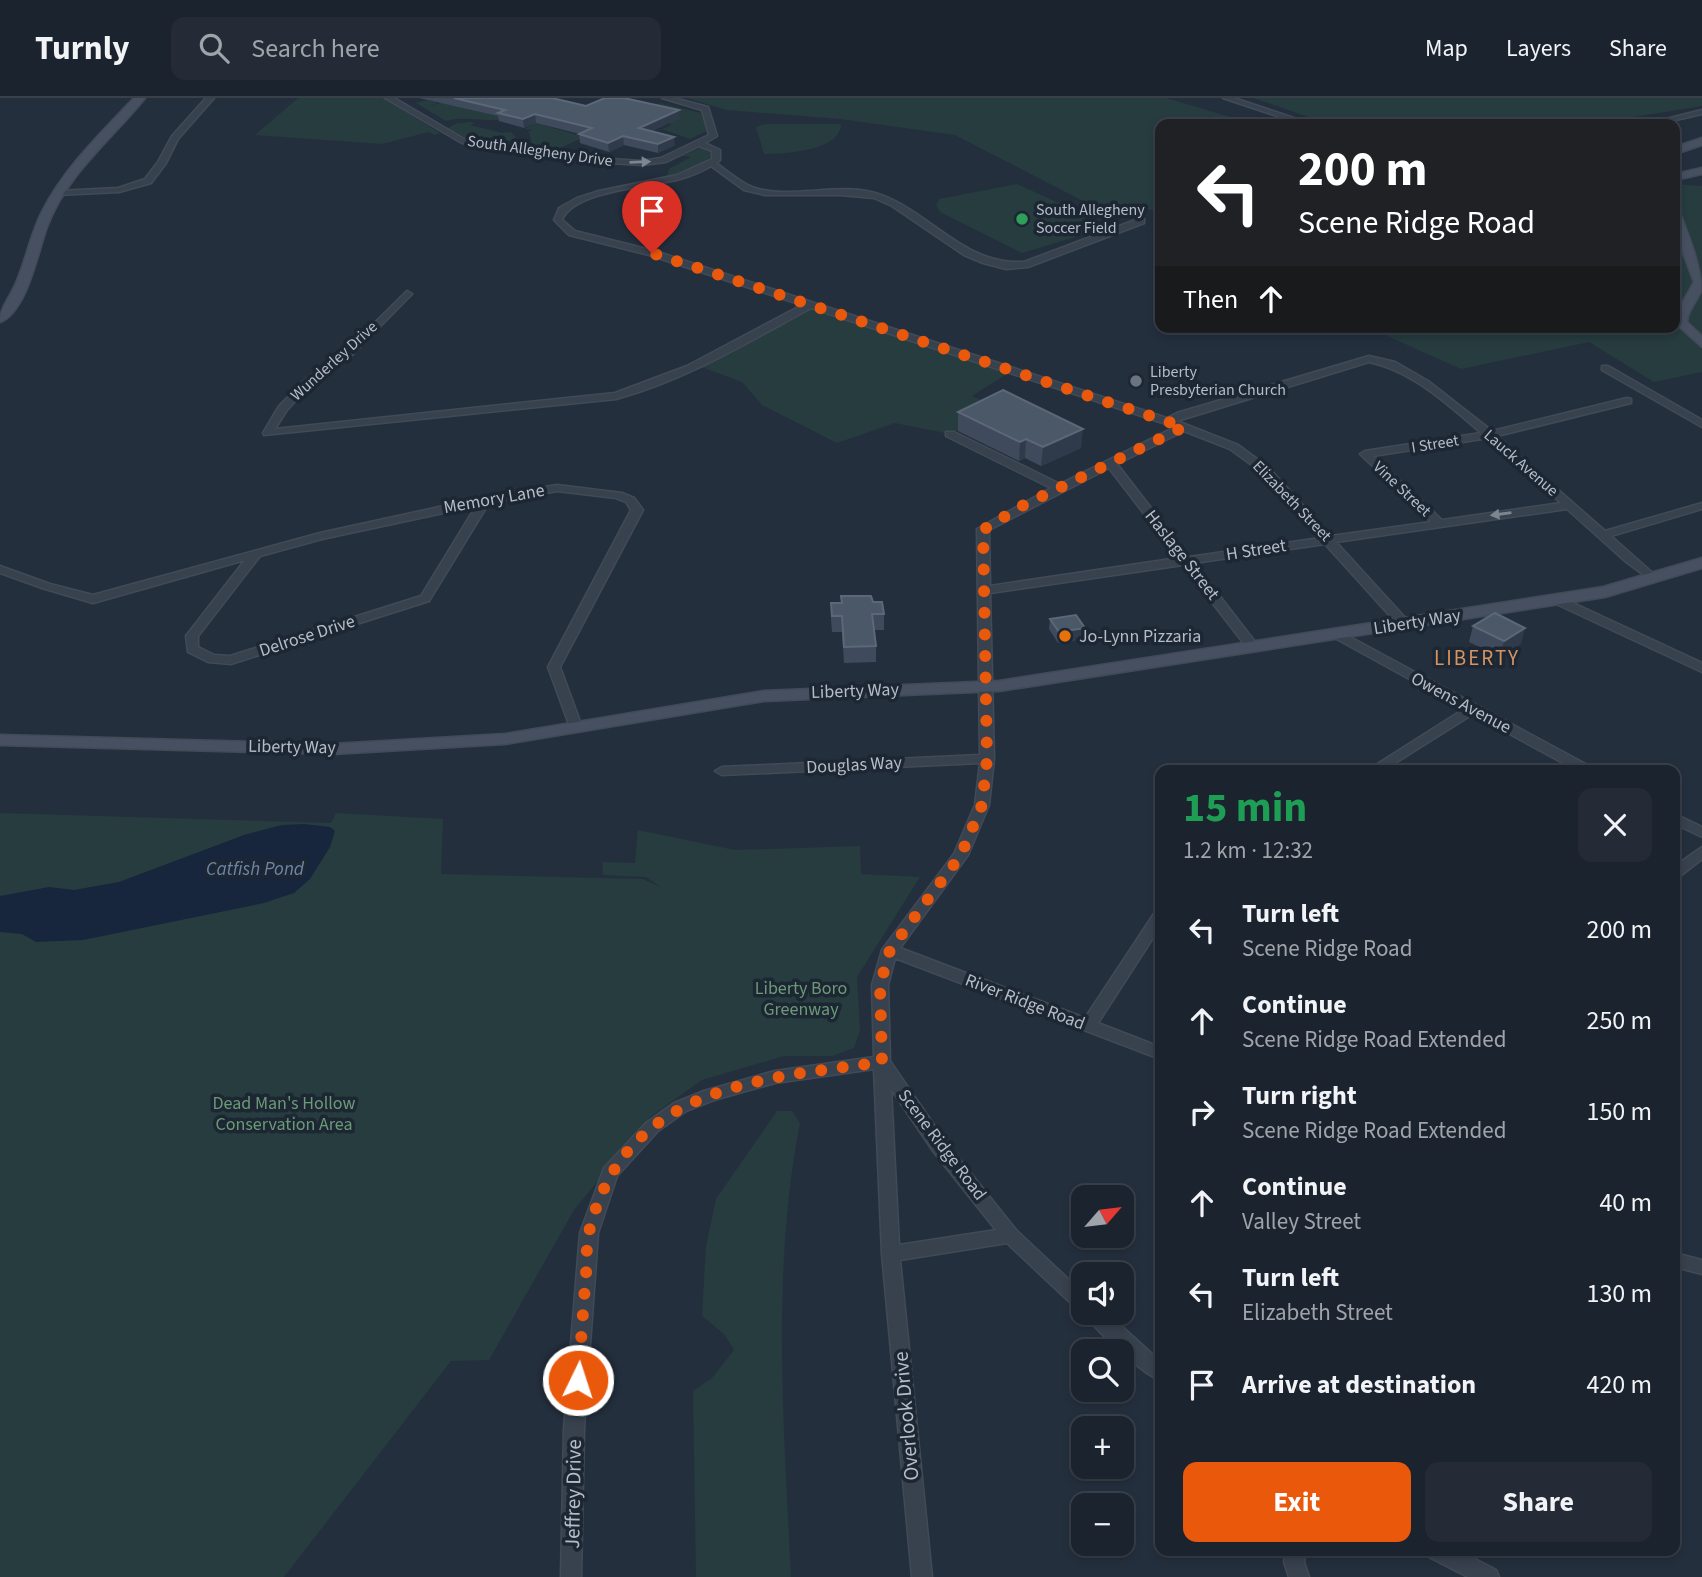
<!DOCTYPE html>
<html lang="en">
<head>
<meta charset="utf-8">
<style>
  :root { --surface:#1b232e; --page:#242b36; --text:#f1f3f6; --muted:#a0a4aa; --line:#39404a; --accent:#ea580c }
  body { margin:0; font-family:"Source Sans 3",sans-serif; background:var(--page); color:var(--text); height:100vh; display:flex; flex-direction:column; font-size:26px; white-space:nowrap }
  * { box-sizing:border-box; margin:0 }
  p { font-size:23px; color:var(--muted) }
  .icon { flex:none; width:38px; height:38px; fill:none; stroke:currentColor; stroke-width:2; stroke-linecap:round; stroke-linejoin:round }
  .map { position:relative; flex:1; overflow:hidden }
  .side { position:absolute; left:1155px; top:667px; width:525px; height:791px; display:flex; flex-direction:column; background:var(--surface); border-radius:14px; box-shadow:0 4px 10px #0003,0 0 0 2px var(--line) }
  .side>* { flex:none }
  .guide { position:absolute; left:1155px; top:21px; width:525px; height:214px; border-radius:14px; box-shadow:0 4px 10px #0003,0 0 0 2px var(--line); background:#202124; color:#fff; overflow:hidden }
  .needle { width:46px; rotate:62deg }
  .fabs { position:absolute; left:1071px; top:1087px; display:grid; gap:14px }
  .fabs a { display:grid; place-items:center; width:63px; height:63px; border-radius:14px; background:var(--surface); box-shadow:0 4px 10px #0003,0 0 0 2px var(--line); font-size:35px }
  .pin { position:absolute; display:grid; place-items:center; width:60px; height:60px; color:#fff; margin:-72px -30px; border-radius:50% 50% 50% 0; rotate:-45deg; box-shadow:0 0 7px #0007 }
  .pin .icon { rotate:45deg }
  .me { position:absolute; width:77px; margin:-38px; rotate:4deg; stroke-linejoin:round; filter:drop-shadow(0 0 5px #0008) }
  .turn { display:flex; align-items:center; gap:24px; height:147px; padding:0 28px; font-size:32px }
  .turn .icon { width:91px; height:91px; stroke-width:2.5 }
  .turn b { display:block; font-size:49px; line-height:60px }
  .then { display:flex; align-items:center; height:66px; padding:0 28px; background:#0003; gap:14px; font-size:26px }
  .round { display:grid; place-items:center; flex:none; width:74px; height:74px; border-radius:14px; background:var(--page) }
  .summary { display:flex; align-items:center; justify-content:space-between; height:119px; padding:0 28px }
  h1 { font-size:42px; font-weight:700; line-height:52px; color:#1e9e55 }
  .action { display:flex; gap:14px; margin-top:auto; padding:14px 28px }
  .action a { flex:1; height:80px; border-radius:14px; background:var(--accent); color:#fff; font-size:28px; font-weight:700; line-height:80px; text-align:center }
  .action a+a { background:var(--page); color:var(--text) }
  ul { padding:0; list-style:none }
  li { display:flex; align-items:center; gap:21px; height:91px; padding:0 28px }
  li div { flex:1 }
  li b { display:block; font-size:26px }
  li em { font-style:normal }
  header { display:flex; align-items:center; gap:42px; box-sizing:border-box; height:98px; padding:0 35px; background:var(--surface); border-bottom:2px solid var(--line) }
  header strong { font-size:33px }
  nav { display:flex; gap:38px; margin-inline-start:auto; font-size:24px }
  .search { width:490px; height:63px; background:var(--page); display:flex; align-items:center; gap:18px; box-sizing:border-box; padding:0 24px; border-radius:14px; color:var(--muted); font-size:26px }
  .map>svg:first-child { display:block }
  .green { fill:#263c3f }
  .water { fill:#17263c }
  .lines { fill:none; stroke-linecap:round; stroke-linejoin:round }
  .street-casing { stroke:#414a57; stroke-width:3 }
  .secondary-casing { stroke:#414a57; stroke-width:3 }
  .street { fill:#38414e; fill-rule:evenodd }
  .secondary { fill:#465061; fill-rule:evenodd }
  .wall { fill:#3f4b5c }
  .shaded-wall { fill:#2f3b4b }
  .building { fill:#4b5868; stroke:#5c6777; stroke-width:2 }
  .oneway { fill:#7c8592 }
  .route { stroke:#ea580c; stroke-width:12; stroke-dasharray:0 21.6 }
  .leisure-dot { fill:#2e9e5b; stroke:#1d2633; stroke-width:2.5 }
  .worship-dot { fill:#6b7280; stroke:#1d2633; stroke-width:2.5 }
  .food-dot { fill:#e8710a; stroke:#1d2633; stroke-width:2.5 }
  .labels { text-anchor:middle; dominant-baseline:central; stroke-width:7; stroke-linejoin:round; paint-order:stroke }
  .far-street-label { font-size:16px; fill:#b4bcc9; stroke:#1d2633 }
  .far-poi-label { font-size:16px; fill:#b4bcc9; stroke:#1d2633; text-anchor:start }
  .street-label { font-size:18px; fill:#b4bcc9; stroke:#1d2633 }
  .poi-label { font-size:18px; fill:#b4bcc9; stroke:#1d2633; text-anchor:start }
  .park-label { font-size:18px; fill:#6b9a76; stroke:#1d2633 }
  .water-label { font-size:19px; font-style:italic; fill:#6d86a8; stroke:#1d2633 }
  .quarter-label { font-size:21px; letter-spacing:2px; fill:#d59563; stroke:#1d2633 }
  .near-street-label { font-size:21px; fill:#b4bcc9; stroke:#1d2633 }
</style>
</head>
<body>
<header>
<strong>Turnly</strong>
<div class="search"><svg class="icon" aria-label="search" viewBox="0 0 24 24"><circle cx="10" cy="10" r="6"/><path d="M15 15l6 6"/></svg>Search here</div>
<nav><a>Map</a><a>Layers</a><a>Share</a></nav>
</header>
<div class="map">
<svg width="1702" height="1479" viewBox="0 0 1702 1479">
  <rect width="100%" height="100%" fill="#242f3e"/>
  <path class="green" d="M298,0H384L440,35L434,37L429,34L382,46L255,37Z
    M687,0H1166L1254,26H1160V112L1093,108L955,37L840,21L727,12Z
    M1253,0H1702V8L1591,26H1329Z
    M428,2L438,5L429,9L443,4L506,20C494,26 467,17 446,23L416,5Z
    M660,5L701,15L707,33L690,41L661,31L647,38L671,27L654,8Z
    M472,24L475,25L470,27L502,35L511,34L516,39C497,53 466,43 447,31L457,25Z
    M536,25L584,39L560,50L532,47L529,33L533,32L525,31Z
    M765,26H841C841,53 784,56 764,56L756,29Z
    M700,50L711,54L710,60L688,73L667,80L669,71L691,59L682,58Z
    M1017,86L1081,115L1102,131L1022,155L940,114L936,107L939,101Z
    M1675,86L1702,88V274L1654,284L1589,244L1461,271L1367,229H1675Z
    M809,207L1010,274L972,298L1002,311L950,336L895,325L837,345L762,307L742,284L696,267Z
    M0,715L331,725L336,715L443,721L441,776L643,781L662,790L646,779L603,777L602,764L635,765L638,732L735,752L860,748L861,776L920,779L857,879L860,932L854,950L832,958H784L702,982L650,1019L574,1112L489,1262L451,1263L284,1479H0Z
    M777,1013H792L800,1025C771,1174 784,1328 791,1479H696L693,1293L712,1280L734,1252L724,1236L702,1218L706,1148L716,1101Z"/>
  <path class="water" d="M304,726L330,729L335,733L330,749L310,781L294,795L264,805L83,842L36,844L22,836L0,834V798L49,789L74,792L119,784L244,737L282,727Z"/>
  <g class="lines">
    <g class="street-casing">
      <path id="street" d="M206,0H214L178,41L166,65L151,85L119,94L58,97L54,95L58,93L118,90L145,81L158,64L172,38Z
        M385,0H394L464,41L611,61L642,63L661,60L709,37L702,12L662,0H674L708,9L717,38L705,45L720,52V62L716,65C727,73 740,84 752,89C789,103 842,82 881,97C933,116 963,167 1024,164L1138,121H1144V125L1028,169L1006,171L983,165L964,157L892,108L874,100L840,97H765L744,92L711,68C701,74 691,78 680,81C652,89 574,92 562,122L575,133L655,153L1167,320L1177,315L1369,258L1395,264L1428,283L1492,333L1627,300L1631,301V305L1497,338L1605,433L1702,405V411L1611,438L1656,478L1658,480L1652,483L1625,463L1567,411L1336,444L1408,523L1410,526L1404,530L1400,529L1325,446L1194,465L1259,549L1253,553L1249,552L1183,467L990,495L994,661L989,707L968,757L900,850L1085,920L1155,814L1160,813V829L1098,925L1160,949V961L895,860L888,887L890,963L945,1043L1016,1132L1083,1195V1214L1077,1211L1007,1145L900,1162L932,1479H912L882,1156L874,971L775,985L714,1002L686,1013L658,1033L617,1078L598,1135L584,1331L581,1479H561L564,1331L580,1135L604,1070L646,1025L674,1005L704,993L775,973L874,959L872,887L882,852L954,756L975,707L980,665L722,677L715,673L722,669L980,657L977,431L1051,390L946,338V334H954L1060,386L1175,329L811,210C748,244 686,282 616,301L264,337L263,335L279,308L306,281L343,256L407,193L412,196L410,198L349,260L312,285L287,312L275,331L615,295L687,268L802,207L649,157L569,137L554,122L559,110L577,100L599,93L677,77L712,61V53L699,48L666,64L642,67L611,65L462,45ZM1369,264C1412,273 1449,307 1481,335L1365,353L1360,356L1431,424L1331,438L1268,369L1238,347L1177,323ZM1184,333L1230,351L1260,373L1320,440L1189,459L1117,366ZM1488,340L1561,405L1442,422L1373,358ZM1109,370L1178,460L990,488L989,432ZM891,991L933,1053L996,1132L899,1147Z
        M1223,0H1234L1312,26H1301Z
        M1702,12V16L1659,26H1646Z
        M1602,268H1608L1702,322V329L1602,272Z
        M557,387L622,395L634,400L643,412L560,569L582,629L576,633L570,629L548,569L631,412L626,404L616,400L557,393L489,405L429,503L231,566L208,564L188,554L186,538L245,462L93,505L42,490L0,475V468L50,486L93,497L320,435L485,399ZM476,408L421,498L230,558L214,557L198,549V538L260,458L322,441Z
        M1556,497L1702,565V574L1552,504L1550,501Z
        M1337,532L1591,669L1593,672H1576L1473,616L1384,672H1368L1464,611L1333,539L1331,536L1333,533Z
        M1675,716L1702,729V739L1675,726Z
        M1702,749V761L1680,778L1675,780V768Z
        M1675,1155L1702,1162V1176L1675,1169Z
        M1084,1214H1106L1160,1263V1282C1144,1277 1092,1230 1084,1214Z
        M1286,1452H1306L1304,1464L1309,1479H1289L1284,1464Z
        M1426,1452H1458L1496,1472L1499,1479H1468L1429,1459Z"/>
    </g>
    <g class="secondary-casing">
      <path id="secondary" d="M134,0H145C111,42 66,77 47,129C38,153 27,214 0,224C0,208 13,196 18,180C27,158 31,135 42,114C64,70 101,35 134,0Z
        M1702,40V47L1675,56V49Z
        M1702,70V76L1675,82V76Z
        M1675,115L1681,118C1689,139 1702,171 1701,193C1697,204 1687,212 1687,224L1702,238V249L1675,225V218L1694,184L1675,133Z
        M1702,460V470L1605,499L999,593L764,603L505,646L333,656L0,647V637L333,646L505,636L764,593L999,583L1603,489Z"/>
    </g>
    <use href="#street" class="street"/>
    <use href="#secondary" class="secondary"/>
  </g>
  <path class="wall" d="M419,0H552L586,8L680,20L652,33L675,47L658,55L624,47L609,54L580,45L579,36H580L536,25L524,30L499,23L498,18Z
    M958,314L1081,350L1041,368L1025,360L1019,363L958,333Z
    M841,498L873,504L884,516V532H874L876,548V564L844,565L842,534H832L831,521V505H842Z
    M1050,521L1085,530L1084,541L1058,545L1049,531Z
    M1473,528L1521,546L1500,559L1469,544Z"/>
  <path class="shaded-wall" d="M679,12L680,20L640,39L639,30Z
    M535,16L536,25L524,30L523,21Z
    M623,38L624,47L609,54L608,45Z
    M674,39L675,47L658,55V46Z
    M1083,331L1081,350L1041,368L1043,349Z
    M1026,341L1025,360L1019,363L1020,344Z
    M1085,530L1084,541L1058,545L1059,534Z
    M1525,530L1521,546L1500,559L1504,543Z"/>
  <path class="building" d="M454,0H552L586,8L605,0H624L679,12L639,30L674,39L658,46L623,38L608,45L579,36L592,30L535,16L523,21L498,15L505,12Z
    M1003,292L1083,331L1043,349L1026,341L1020,344L958,314Z
    M841,498H871L873,504H882L884,516H872L876,548L844,549L842,518H832L831,505H842Z
    M1495,515L1525,530L1504,543L1473,528Z
    M1076,517L1085,530L1059,534L1050,521Z"/>
  <defs><path id="oneway-solid" d="M-6-.8H1V-3.2L6.5 0L1 3.2V.8H-6Z" transform="scale(1.75)"/></defs>
  <g class="oneway">
    <use href="#oneway-solid" transform="translate(640 64) rotate(-2)"/>
    <use href="#oneway-solid" transform="translate(1501 416) rotate(172)"/>
  </g>
  <g class="lines">
    <path class="route" d="M578,1282C581,1247 583,1211 586,1176C587,1162 586,1147 589,1134C624,988 758,981 882,964L880,887L890,852L961,757L982,707L987,661L983,432L1020,409L1184,329L652,155"/>
  </g>
  <circle class="leisure-dot" cx="1022" cy="121" r="7"/>
  <circle class="worship-dot" cx="1136" cy="283" r="7"/>
  <circle class="food-dot" cx="1065" cy="538" r="7"/>
  <g class="labels">
    <g class="far-street-label">
      <text transform="translate(540 53) rotate(8)">South Allegheny Drive</text>
      <text transform="translate(334 263) rotate(-42)">Wunderley Drive</text>
      <text transform="translate(1435 346) rotate(-9)">I Street</text>
      <text transform="translate(1521 365) rotate(41)">Lauck Avenue</text>
      <text transform="translate(1402 391) rotate(43)">Vine Street</text>
      <text transform="translate(1292 403) rotate(46)">Elizabeth Street</text>
    </g>
    <g class="far-poi-label">
      <text x="1036" y="112">South Allegheny<tspan x="1036" dy="18">Soccer Field</tspan></text>
      <text x="1150" y="274">Liberty<tspan x="1150" dy="18">Presbyterian Church</tspan></text>
    </g>
    <g class="street-label">
      <text transform="translate(494 401) rotate(-10)">Memory Lane</text>
      <text transform="translate(1256 452) rotate(-9)">H Street</text>
      <text transform="translate(1182 457) rotate(52)">Haslage Street</text>
      <text transform="translate(1417 524) rotate(-9)">Liberty Way</text>
      <text transform="translate(307 538) rotate(-18)">Delrose Drive</text>
      <text transform="translate(855 593) rotate(-2)">Liberty Way</text>
      <text transform="translate(1461 605) rotate(28)">Owens Avenue</text>
      <text transform="translate(292 649) rotate(1)">Liberty Way</text>
      <text transform="translate(854 667) rotate(-3)">Douglas Way</text>
      <text transform="translate(1025 904) rotate(21)">River Ridge Road</text>
      <text transform="translate(942 1047) rotate(53)">Scene Ridge Road</text>
    </g>
    <g class="poi-label">
      <text x="1079" y="538">Jo-Lynn Pizzaria</text>
    </g>
    <g class="park-label">
      <text x="801" y="890">Liberty Boro<tspan x="801" dy="21">Greenway</tspan></text>
      <text x="284" y="1005">Dead Man's Hollow<tspan x="284" dy="21">Conservation Area</tspan></text>
    </g>
    <g class="water-label">
      <text x="255" y="771">Catfish Pond</text>
    </g>
    <g class="quarter-label">
      <text x="1477" y="560">LIBERTY</text>
    </g>
    <g class="near-street-label">
      <text transform="translate(906 1318) rotate(-95)">Overlook Drive</text>
      <text transform="translate(573 1396) rotate(-89)">Jeffrey Drive</text>
    </g>
  </g>
</svg>
<div class="fabs">
<a><svg class="needle" viewBox="-14 -14 28 28"><path d="M0-13l5 13h-10z" fill="#e53935"/><path d="M0 13l5-13h-10z" fill="#a0a4aa"/></svg></a>
<a><svg class="icon" aria-label="sound" viewBox="0 0 24 24"><path d="M4 9h4l5-4v14l-5-4H4zM17 9q2 3 0 6"/></svg></a>
<a><svg class="icon" aria-label="search" viewBox="0 0 24 24"><circle cx="10" cy="10" r="6"/><path d="M15 15l6 6"/></svg></a>
<a>+</a>
<a>−</a>
</div>
<div class="pin" style="left:652px;top:155px;background:#d93025"><svg class="icon" aria-label="arrive" viewBox="0 0 24 24"><path d="M6 21V4h12l-3 4 3 4H6"/></svg></div>
<svg class="me" style="left:578px;top:1282px" viewBox="-20 -20 40 40"><circle r="17" fill="#ea580c" stroke="#fff" stroke-width="3"/><path d="M0-11L8 9 0 5-8 9z" fill="#fff"/></svg>
<div class="guide">
<div class="turn"><svg class="icon" aria-label="left" viewBox="0 0 24 24"><path d="M17 20v-9H6M10 6l-5 5 5 5"/></svg><div><b>200 m</b>Scene Ridge Road</div></div>
<div class="then">Then<svg class="icon" aria-label="ahead" viewBox="0 0 24 24"><path d="M12 20V5M6 11l6-6 6 6"/></svg></div>
</div>
<section class="side">
<div class="summary"><div><h1>15 min</h1><p>1.2 km · 12:32</p></div><a class="round"><svg class="icon" aria-label="close" viewBox="0 0 24 24"><path d="M6 6l12 12M18 6L6 18"/></svg></a></div>
<ul>
<li><svg class="icon" aria-label="left" viewBox="0 0 24 24"><path d="M17 20v-9H6M10 6l-5 5 5 5"/></svg><div><b>Turn left</b><p>Scene Ridge Road</p></div><em>200 m</em></li>
<li><svg class="icon" aria-label="ahead" viewBox="0 0 24 24"><path d="M12 20V5M6 11l6-6 6 6"/></svg><div><b>Continue</b><p>Scene Ridge Road Extended</p></div><em>250 m</em></li>
<li><svg class="icon" aria-label="right" viewBox="0 0 24 24"><path d="M7 20v-9h11M14 6l5 5-5 5"/></svg><div><b>Turn right</b><p>Scene Ridge Road Extended</p></div><em>150 m</em></li>
<li><svg class="icon" aria-label="ahead" viewBox="0 0 24 24"><path d="M12 20V5M6 11l6-6 6 6"/></svg><div><b>Continue</b><p>Valley Street</p></div><em>40 m</em></li>
<li><svg class="icon" aria-label="left" viewBox="0 0 24 24"><path d="M17 20v-9H6M10 6l-5 5 5 5"/></svg><div><b>Turn left</b><p>Elizabeth Street</p></div><em>130 m</em></li>
<li><svg class="icon" aria-label="arrive" viewBox="0 0 24 24"><path d="M6 21V4h12l-3 4 3 4H6"/></svg><div><b>Arrive at destination</b></div><em>420 m</em></li>
</ul>
<div class="action"><a>Exit</a><a>Share</a></div>
</section>
</div>
</body>
</html>
